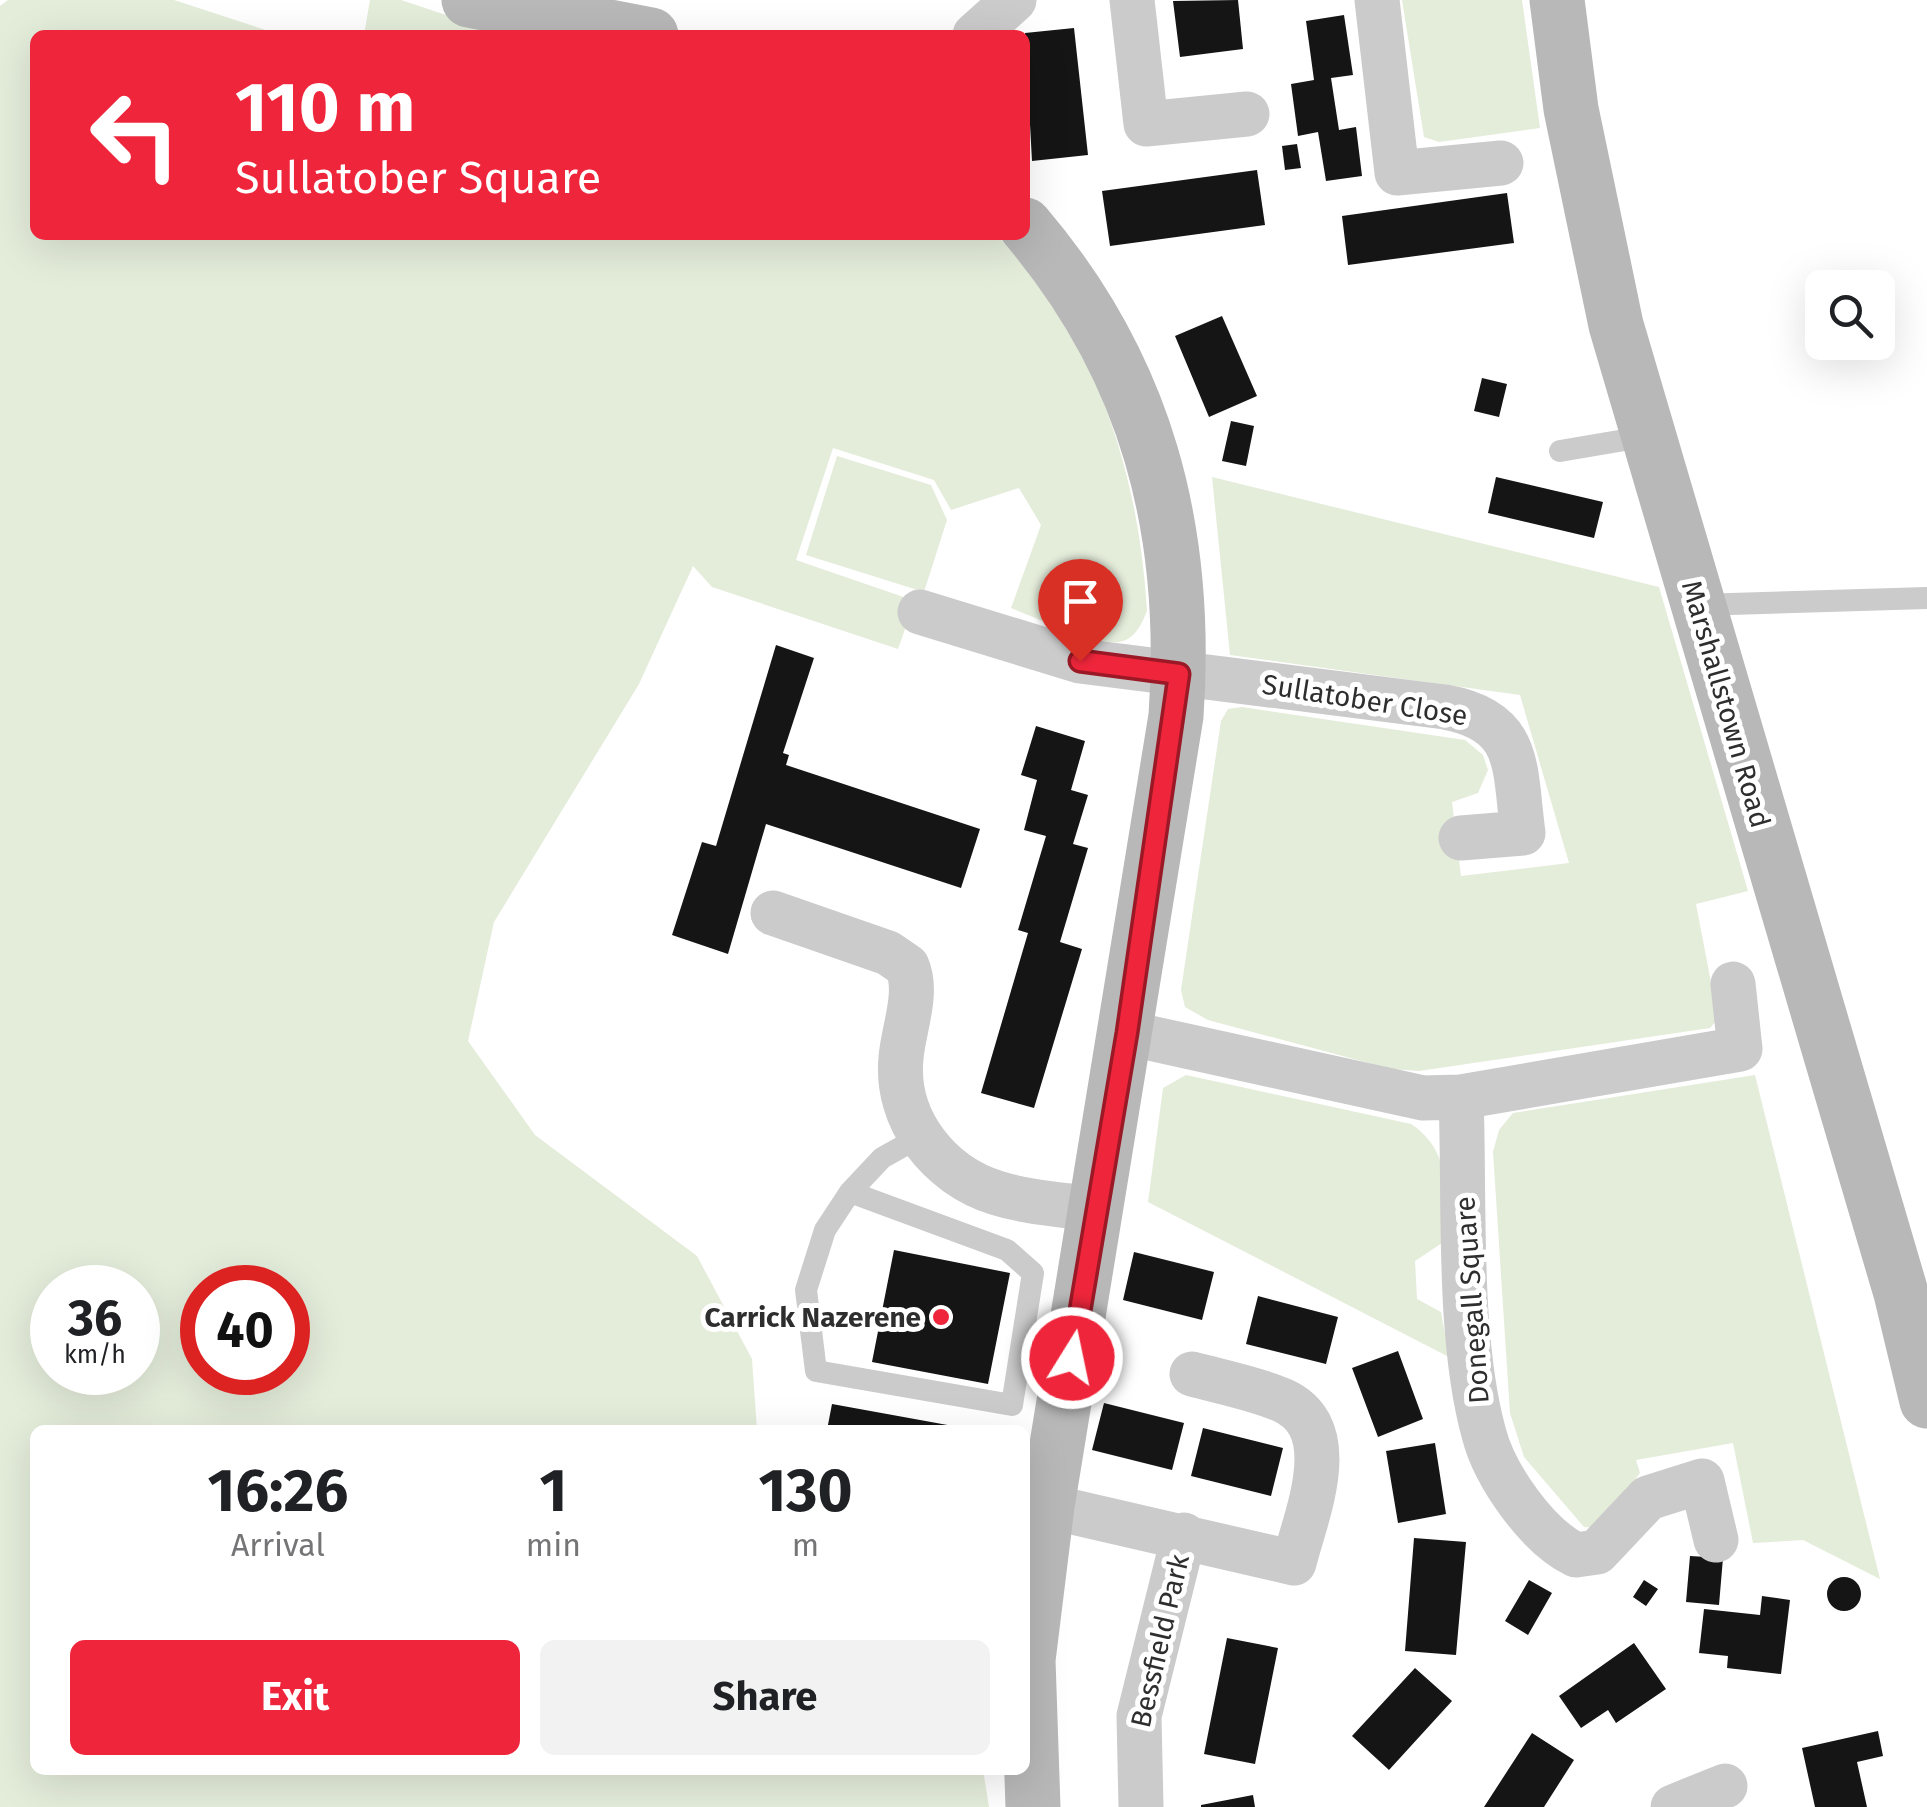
<!DOCTYPE html>
<html lang="en">
<head>
<meta charset="utf-8">
<style>
  :root { --surface:#fff; --page:#f2f2f2; --text:#202124; --muted:#757577; --accent:#ef263b }
  body { margin:0; font-family:"Fira Sans",sans-serif; background:var(--page); color:var(--text); height:100vh; display:flex; flex-direction:column; font-size:38px; white-space:nowrap }
  * { box-sizing:border-box; margin:0 }
  p { font-size:32px; color:var(--muted) }
  .icon { flex:none; width:55px; height:55px; fill:none; stroke:currentColor; stroke-width:2; stroke-linecap:round; stroke-linejoin:round }
  .map { position:relative; flex:1; overflow:hidden }
  .details { position:absolute; left:30px; top:1425px; width:1000px; height:350px; display:flex; flex-direction:column; background:var(--surface); border-radius:15px; box-shadow:0 10px 40px #0002 }
  .details>* { flex:none }
  .top-card { position:absolute; left:30px; top:30px; width:1000px; height:210px; border-radius:15px; box-shadow:0 10px 40px #0002; background:#ef263b; color:#fff; overflow:hidden }
  .tools { position:absolute; left:1805px; top:270px; display:grid; gap:20px }
  .tools a { display:grid; place-items:center; width:90px; height:90px; border-radius:15px; background:var(--surface); box-shadow:0 10px 40px #0002; font-size:50px }
  .speed { position:absolute; left:30px; top:1265px; display:flex; gap:20px; font-size:50px; font-weight:700; text-align:center }
  .speed>* { display:grid; place-content:center; width:130px; height:130px; border-radius:50%; background:var(--surface); box-shadow:0 10px 40px #0002; line-height:1 }
  .speed small { font-size:25px; font-weight:400 }
  .speed .limit { border:15px solid #d22; background:#fff; color:#111 }
  .pin { position:absolute; display:grid; place-items:center; width:85px; height:85px; color:#fff; margin:-102px -42px; border-radius:50% 50% 50% 0; rotate:-45deg; box-shadow:0 0 10px #0007 }
  .pin .icon { rotate:45deg }
  .me { position:absolute; width:110px; margin:-55px; rotate:10deg; stroke-linejoin:round; filter:drop-shadow(0 0 8px #0008) }
  .turn { display:flex; align-items:center; gap:35px; height:210px; padding:0 40px; font-size:45px }
  .turn .icon { width:130px; height:130px; stroke-width:2.5 }
  .turn b { display:block; font-size:70px; line-height:85px }
  .eta { display:flex; justify-content:space-evenly; align-items:center; height:170px; text-align:center }
  .eta b { font-size:60px; font-weight:700; line-height:70px }
  .action { display:flex; gap:20px; margin-top:auto; padding:20px 40px }
  .action a { flex:1; height:115px; border-radius:15px; background:var(--accent); color:#fff; font-size:40px; font-weight:700; line-height:115px; text-align:center }
  .action a+a { background:var(--page); color:var(--text) }
  .map>svg:first-child { display:block }
  .green { fill:#e4ecda; fill-rule:evenodd }
  .building { fill:#151515 }
  .lines { fill:none; stroke-linecap:round; stroke-linejoin:round }
  .lane { stroke:#cbcbcb; stroke-width:22 }
  .street { stroke:#cbcbcb; stroke-width:45 }
  .secondary { stroke:#b8b8b8; stroke-width:55 }
  .route-casing { stroke:#9b1926; stroke-width:25 }
  .route { stroke:#ef263b; stroke-width:18 }
  .poi-dot { fill:#ef263b; stroke:#fff; stroke-width:4 }
  .labels { text-anchor:middle; dominant-baseline:central; stroke-width:10; stroke-linejoin:round; paint-order:stroke }
  .street-label { font-size:28px; fill:#2e2e2e; stroke:#fff }
  .poi-label { font-size:28px; font-weight:bold; fill:#2e2e2e; stroke:#fff; text-anchor:end }
</style>
</head>
<body>
<div class="map">
<svg width="1927" height="1807" viewBox="0 0 1927 1807">
  <rect width="100%" height="100%" fill="#fff"/>
  <path class="green" d="M8,0H174L281,35H35V235H996C1096,334 1139,474 1147,611C1142,623 1136,637 1123,641C1102,649 1034,617 1011,608L1041,525L1019,488L951,510L934,480L833,448L796,560L915,601L898,649L712,587L693,566L639,684L494,922L468,1041L535,1135L697,1256L752,1359L757,1430H35V1770H983L989,1807H0V6ZM52,1288H138V1372H52ZM202,1288H288V1372H202Z
    M370,0H401L452,17L541,35H364Z
    M1402,0H1522L1540,128L1439,142L1424,137Z
    M837,456L931,485L947,520L924,592L806,555Z
    M1212,477L1659,587L1748,891L1696,904L1718,1019L1710,1028L1419,1071L1391,1069L1208,1020L1185,1007L1181,990L1221,721L1228,709L1242,707L1465,740L1483,755L1488,770L1478,793L1452,802L1461,876L1569,863L1520,695L1230,655Z
    M1186,1075L1411,1124C1456,1155 1442,1194 1442,1243L1415,1261L1417,1299L1441,1312L1449,1357L1148,1202L1163,1088Z
    M1755,1075L1880,1579L1803,1540L1753,1543L1733,1443L1636,1460L1640,1473L1598,1528L1584,1527L1524,1457L1510,1413L1493,1152L1499,1130L1513,1113Z"/>
  <path class="building" d="M1238,0L1243,49L1180,57L1173,1Z
    M1344,15L1353,75L1331,78L1339,130L1356,127L1362,176L1326,181L1318,132L1298,136L1291,84L1314,80L1306,21Z
    M1074,28L1088,155L1032,161L1025,33Z
    M1297,144L1301,168L1285,170L1282,146Z
    M1257,170L1265,225L1110,246L1102,191Z
    M1507,193L1514,243L1348,265L1342,216Z
    M1222,316L1257,396L1209,417L1175,336Z
    M1482,378L1507,384L1499,417L1474,411Z
    M1231,421L1254,426L1246,466L1222,461Z
    M1496,477L1603,502L1594,538L1488,513Z
    M776,645L814,658L783,753L789,755L786,765L980,829L961,888L766,824L728,954L672,935L702,842L716,846Z
    M1036,726L1085,741L1071,790L1088,795L1073,844L1088,848L1060,942L1082,949L1034,1108L981,1093L1028,933L1018,930L1046,836L1024,830L1037,780L1021,775Z
    M894,1250L1010,1273L988,1384L872,1362Z
    M1134,1252L1214,1272L1202,1320L1123,1300Z
    M1258,1296L1338,1317L1326,1364L1246,1344Z
    M1398,1351L1423,1419L1378,1437L1352,1368Z
    M1104,1403L1184,1423L1172,1470L1092,1450Z
    M832,1404L964,1428V1430H827Z
    M1203,1428L1283,1448L1271,1496L1191,1476Z
    M1435,1443L1446,1514L1398,1523L1386,1451Z
    M1414,1538L1466,1542L1456,1655L1405,1651Z
    M1690,1556L1723,1558L1719,1605L1686,1602Z
    M1827 1594a17 17 0 1 1 34 0a17 17 0 1 1-34 0Z
    M1529,1580L1552,1593L1528,1635L1505,1621Z
    M1644,1580L1658,1589L1646,1606L1633,1597Z
    M1762,1596L1790,1600L1781,1674L1727,1668L1728,1656L1699,1653L1704,1609L1760,1615Z
    M1227,1638L1278,1648L1255,1764L1204,1754Z
    M1634,1643L1666,1689L1616,1723L1608,1710L1581,1728L1559,1696Z
    M1415,1668L1452,1701L1389,1770L1352,1736Z
    M1878,1731L1883,1756L1857,1762L1867,1807H1815L1802,1748Z
    M1532,1733L1574,1760L1544,1807H1484Z
    M1253,1795L1255,1807H1201V1805Z"/>
  <g class="lines">
    <path class="lane" d="M1560,451L1648,436
      M1697,605L1927,598
      M850,1192L1007,1250L1033,1273L1012,1405L816,1371L806,1290L825,1230L850,1192L882,1158L921,1136"/>
    <path class="street" d="M1132,0L1146,124L1247,114
      M1377,0L1397,173L1501,163
      M975,35L1014,0
      M920,612L1080,661L1445,707C1523,721 1514,768 1523,833L1461,838
      M773,913L888,953L907,966C919,993 903,1030 901,1058C895,1120 939,1175 997,1193C1029,1203 1065,1205 1098,1209
      M1127,1033L1423,1098L1461,1097L1740,1049L1733,984
      M1461,1097C1465,1199 1457,1337 1484,1434C1495,1476 1537,1536 1576,1555L1597,1552L1648,1498L1702,1481L1716,1540
      M1047,1506L1294,1563C1306,1514 1345,1428 1282,1400C1254,1388 1222,1382 1192,1374
      M1141,1807L1139,1716L1184,1535
      M1673,1807L1725,1786"/>
    <path class="secondary" d="M469,0L651,35
      M1557,0L1571,109L1616,325L1901,1293L1927,1401
      M1025,225C1147,368 1189,530 1176,716L1047,1506L1028,1660L1033,1807"/>
  </g>
  <g class="lines">
    <g class="route-casing">
      <path id="route" d="M1072,1358L1127,1033L1179,674L1080,661"/>
    </g>
    <use href="#route" class="route"/>
  </g>
  <circle class="poi-dot" cx="941" cy="1317" r="10"/>
  <g class="labels">
    <g class="street-label">
      <text transform="translate(1365 700) rotate(9)">Sullatober Close</text>
      <text transform="translate(1726 704) rotate(74)">Marshallstown Road</text>
      <text transform="translate(1472 1300) rotate(-94)">Donegall Square</text>
      <text transform="translate(1160 1641) rotate(-77)">Bessfield Park</text>
    </g>
    <g class="poi-label">
      <text x="921" y="1317">Carrick Nazerene</text>
    </g>
  </g>
</svg>
<div class="tools">
<a><svg class="icon" aria-label="search" viewBox="0 0 24 24"><circle cx="10" cy="10" r="6"/><path d="M15 15l6 6"/></svg></a>
</div>
<div class="speed"><div>36<small>km/h</small></div><div class="limit">40</div></div>
<div class="pin" style="left:1080px;top:661px;background:#d93025"><svg class="icon" aria-label="arrive" viewBox="0 0 24 24"><path d="M6 21V4h12l-3 4 3 4H6"/></svg></div>
<svg class="me" style="left:1072px;top:1358px" viewBox="-20 -20 40 40"><circle r="17" fill="#ef263b" stroke="#fff" stroke-width="3"/><path d="M0-11L8 9 0 5-8 9z" fill="#fff"/></svg>
<div class="top-card">
<div class="turn"><svg class="icon" aria-label="left" viewBox="0 0 24 24"><path d="M17 20v-9H6M10 6l-5 5 5 5"/></svg><div><b>110 m</b>Sullatober Square</div></div>
</div>
<section class="details">
<div class="eta">
<div><b>16:26</b><p>Arrival</p></div>
<div><b>1</b><p>min</p></div>
<div><b>130</b><p>m</p></div>
</div>
<div class="action"><a>Exit</a><a>Share</a></div>
</section>
</div>
</body>
</html>
